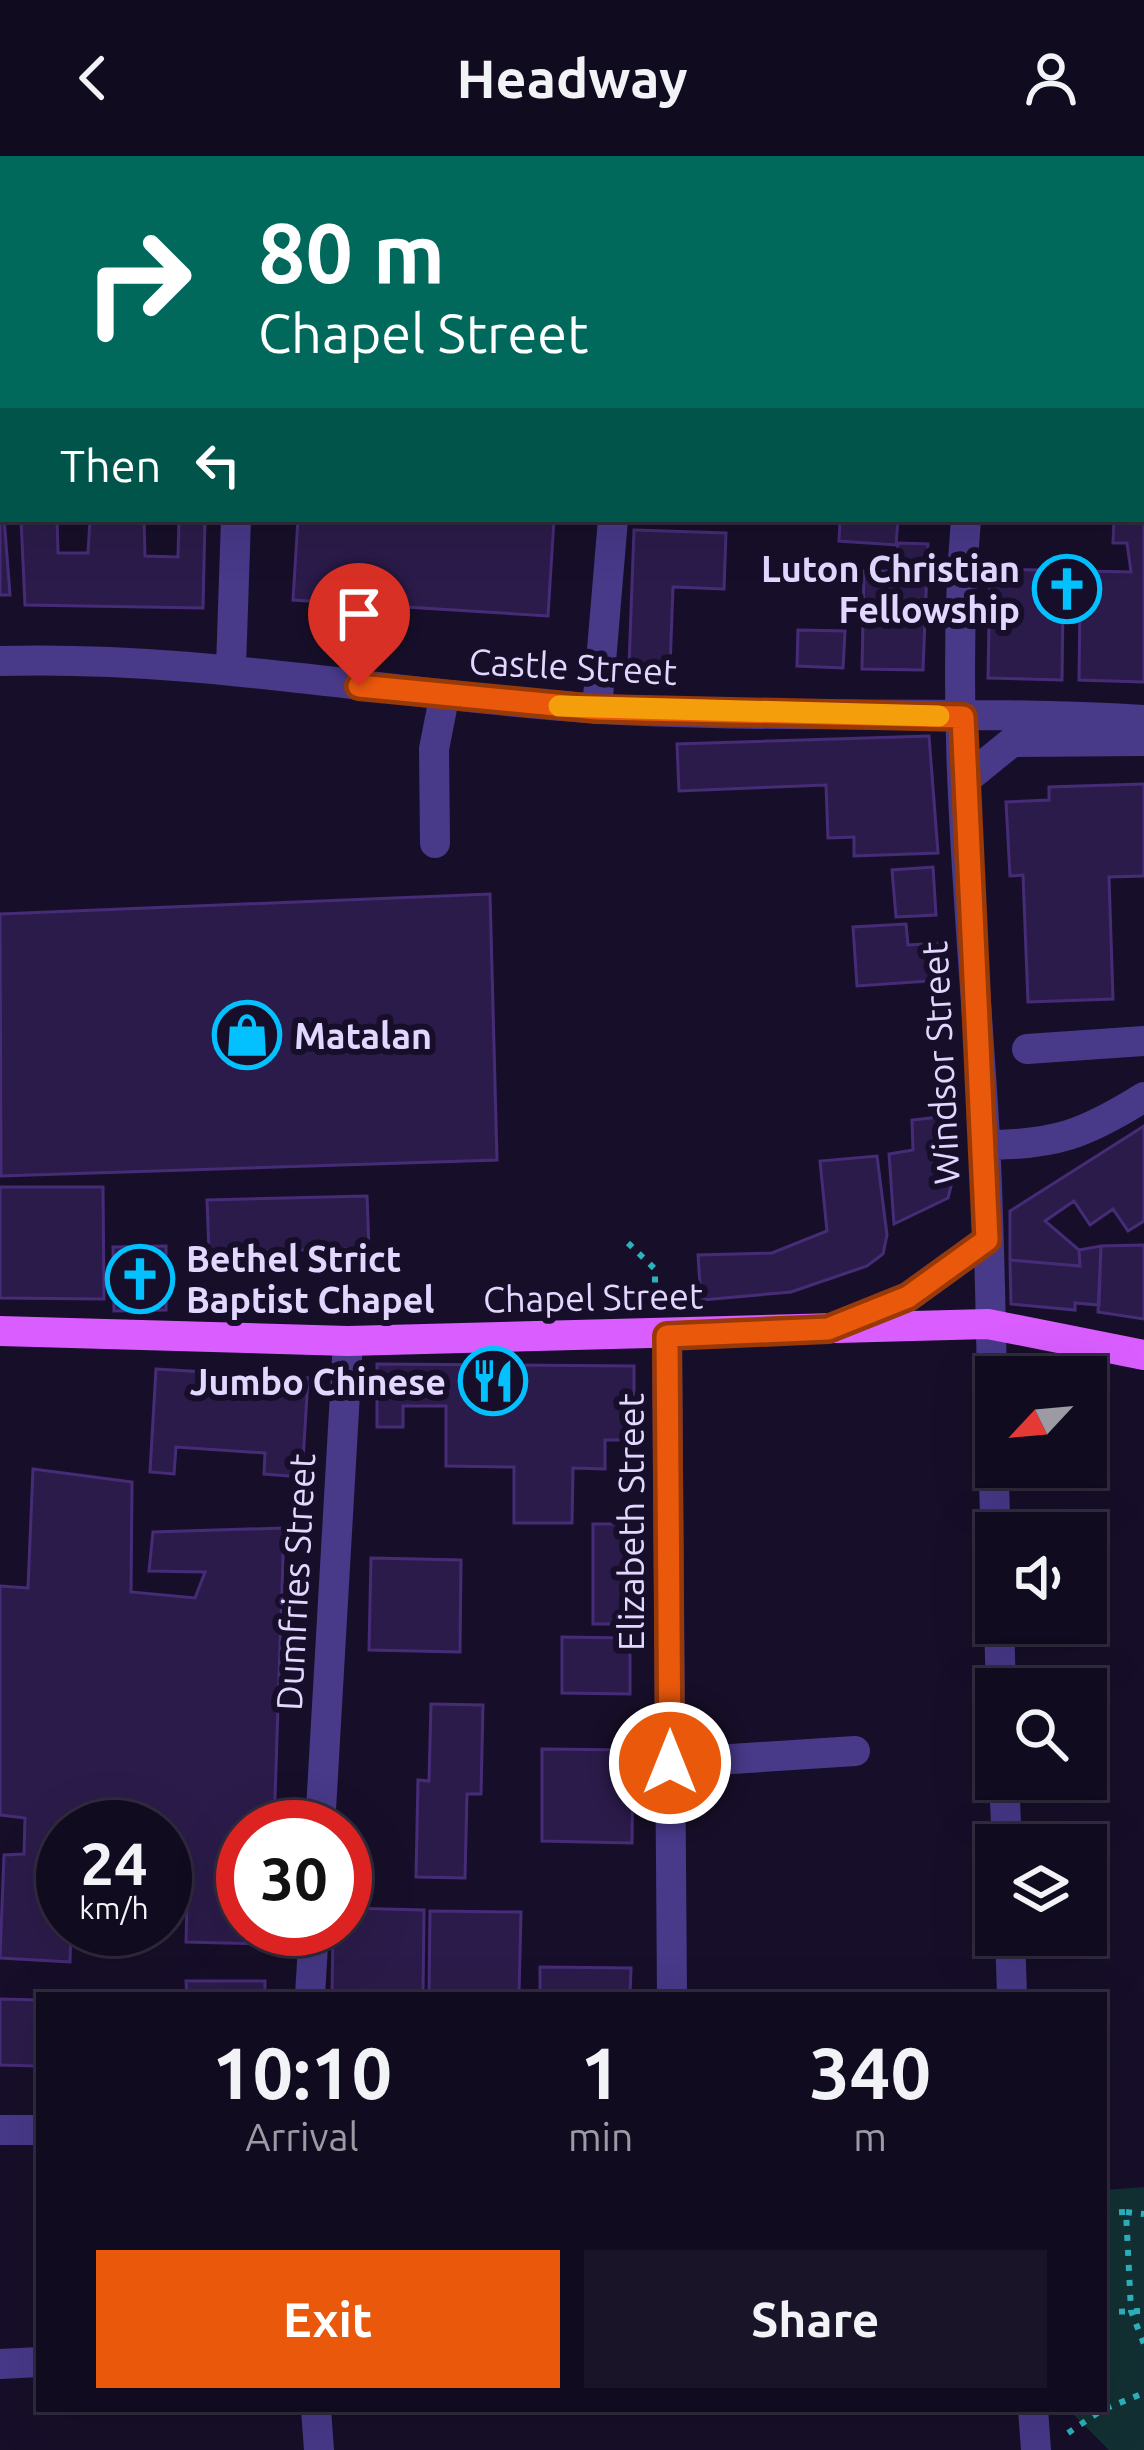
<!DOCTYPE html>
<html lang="en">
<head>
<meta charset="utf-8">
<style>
  :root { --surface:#110b1f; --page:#1a1428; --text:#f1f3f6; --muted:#9c9ba4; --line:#302b3d; --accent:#ea580c }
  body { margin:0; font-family:Ubuntu,sans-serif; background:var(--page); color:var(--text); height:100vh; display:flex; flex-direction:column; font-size:45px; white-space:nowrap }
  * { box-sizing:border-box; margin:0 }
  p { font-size:39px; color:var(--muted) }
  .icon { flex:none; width:66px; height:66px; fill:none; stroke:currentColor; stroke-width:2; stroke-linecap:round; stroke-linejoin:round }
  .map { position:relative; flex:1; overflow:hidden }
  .sheet { position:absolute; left:36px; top:1836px; width:1071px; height:420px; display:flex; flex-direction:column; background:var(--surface); border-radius:0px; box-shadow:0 12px 48px #0002,0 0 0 3px var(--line) }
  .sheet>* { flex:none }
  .banner { position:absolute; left:0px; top:0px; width:1146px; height:366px; box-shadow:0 12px 48px #0002,0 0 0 3px var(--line); background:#00695c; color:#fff; overflow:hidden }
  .needle { width:78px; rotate:244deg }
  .buttons { position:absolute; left:975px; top:1200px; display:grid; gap:24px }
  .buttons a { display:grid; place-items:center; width:132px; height:132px; border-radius:0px; background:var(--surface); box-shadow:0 12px 48px #0002,0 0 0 3px var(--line); font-size:60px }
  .speed { position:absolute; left:36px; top:1644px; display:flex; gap:24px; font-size:60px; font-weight:700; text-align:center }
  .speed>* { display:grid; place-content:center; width:156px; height:156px; border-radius:50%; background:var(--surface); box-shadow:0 12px 48px #0002,0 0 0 3px var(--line); line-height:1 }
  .speed small { font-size:30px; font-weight:400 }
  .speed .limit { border:18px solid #d22; background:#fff; color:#111 }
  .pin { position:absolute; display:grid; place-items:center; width:102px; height:102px; color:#fff; margin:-123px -51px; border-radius:50% 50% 50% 0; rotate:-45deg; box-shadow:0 0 12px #0007 }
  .pin .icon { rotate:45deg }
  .me { position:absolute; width:132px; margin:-66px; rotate:0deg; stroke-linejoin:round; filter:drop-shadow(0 0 9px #0008) }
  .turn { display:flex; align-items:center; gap:42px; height:252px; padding:0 60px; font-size:54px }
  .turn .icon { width:156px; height:156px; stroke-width:2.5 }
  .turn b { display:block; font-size:84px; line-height:102px }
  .then { display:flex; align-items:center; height:114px; padding:0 60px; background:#0003; gap:24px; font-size:45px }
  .eta { display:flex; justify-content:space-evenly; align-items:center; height:204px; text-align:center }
  .eta b { font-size:72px; font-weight:600; line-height:84px }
  .cta { display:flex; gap:24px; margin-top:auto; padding:24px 60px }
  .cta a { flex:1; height:138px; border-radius:0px; background:var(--accent); color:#fff; font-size:48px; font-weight:600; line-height:138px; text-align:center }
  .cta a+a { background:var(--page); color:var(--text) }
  header { display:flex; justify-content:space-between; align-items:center; height:156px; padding:0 60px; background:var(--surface); font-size:54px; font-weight:600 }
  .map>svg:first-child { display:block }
  .green { fill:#123033 }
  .building { fill:#2b1b4a; stroke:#462c77; stroke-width:3 }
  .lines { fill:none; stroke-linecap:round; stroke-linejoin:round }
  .path { stroke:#2cb2be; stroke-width:6; stroke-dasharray:6 9; stroke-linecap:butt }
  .minor { stroke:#483989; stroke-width:30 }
  .major { stroke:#da5eff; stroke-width:30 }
  .route-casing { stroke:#983908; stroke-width:30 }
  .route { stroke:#ea580c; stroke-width:21 }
  .slow { stroke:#f59e0b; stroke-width:21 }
  .labels { text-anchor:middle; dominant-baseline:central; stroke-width:12; stroke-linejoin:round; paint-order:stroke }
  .poi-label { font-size:36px; font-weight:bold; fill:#e2d7ff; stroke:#170f29; text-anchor:end }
  .street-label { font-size:36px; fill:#e2d7ff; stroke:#170f29 }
</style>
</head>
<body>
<header><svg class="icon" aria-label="back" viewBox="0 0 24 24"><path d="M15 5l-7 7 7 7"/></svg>Headway<svg class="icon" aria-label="person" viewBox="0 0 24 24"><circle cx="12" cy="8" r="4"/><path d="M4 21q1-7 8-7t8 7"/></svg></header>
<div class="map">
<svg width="1144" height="2294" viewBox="0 0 1144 2294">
  <rect width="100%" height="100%" fill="#170f29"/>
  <path class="green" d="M1144,2031V2294H1109L1068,2253H1104V2034Z"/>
  <path class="building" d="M0,0H224L3,3V46Z
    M308,0H393L307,3Z
    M0,310L10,439H0Z
    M1144,360V526L1079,524L1080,450L1063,449L1062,524L988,522L990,413L1131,416L1127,387H1113L1114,363Z
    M21,363H57L58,397H88L90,363H144L145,400L178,401L179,363H205L203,452L25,449Z
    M298,363H554L548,460L293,444Z
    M840,363H898L896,389L839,385Z
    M634,374L726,377L724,433L673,431L670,512L629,510Z
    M898,387L928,388L923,514L862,513L864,415H896Z
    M798,474L845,475L843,512L797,510Z
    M929,580L938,697L854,700V681L828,682L826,629L679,635L677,588Z
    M1144,628V720L1109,721L1113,843L1028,846L1023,719L1010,720L1006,646L1049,644V631Z
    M933,711L936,759L896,761L892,714Z
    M490,738L497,1004L1,1020L0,758Z
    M906,768L908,789L941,787L943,824L857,830L853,771Z
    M948,960L952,1026L948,1042L894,1068L889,998L913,994L912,964Z
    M1144,970V1065L1128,1075L1113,1053L1090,1069L1074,1045L1045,1065L1079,1094L1080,1110L1010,1104V1055Z
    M877,1000L887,1079L883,1098L867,1110L791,1136L701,1144L698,1099L772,1097L827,1075L820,1005Z
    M0,1031H103L104,1143L0,1142Z
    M367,1040L369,1092L209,1097L207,1044Z
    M1144,1089V1163L1098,1156L1101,1090Z
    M166,1090V1154L114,1155L113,1091Z
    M1101,1090L1099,1149L1075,1147V1154L1011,1148L1010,1104L1080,1110L1079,1094Z
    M377,1208L634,1210V1284H605V1313L573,1312L572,1367H514V1311L446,1310V1250H403V1271H377Z
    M156,1213L308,1222L302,1321L264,1318L265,1297L176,1291L174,1318L150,1316Z
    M33,1313L132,1326L131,1436L195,1442L205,1416L149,1415L153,1376L284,1372L274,1671H243V1773H262L264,1788L186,1786L188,1702L165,1701V1671H63V1773H71L70,1806L0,1802L4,1699L24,1698L25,1662L0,1659V1430L28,1432Z
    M593,1368H634L633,1468H593Z
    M371,1402L461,1404L460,1496L369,1494Z
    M562,1481L630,1482V1538L562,1537Z
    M431,1548L483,1549L481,1638H467L465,1722L416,1721L418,1624L429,1625Z
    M542,1593L633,1594L632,1687L542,1685Z
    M345,1752L424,1754L423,1839H332L333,1773H345Z
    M430,1755L521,1756L519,1839H429Z
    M540,1811L631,1812L630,1839H540Z
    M186,1825H265V1839H187Z
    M0,1843L37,1844L36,1910L0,1909Z"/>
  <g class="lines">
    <path class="path" d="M628,1087L655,1113V1145
      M1126,2056L1144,2058
      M1104,2057L1126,2056L1131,2155L1144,2188
      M1104,2156L1144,2155
      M1068,2277L1102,2254L1144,2237"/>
    <path class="minor" d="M247,3V0
      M988,3V0
      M1143,216H1144
      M966,363C949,562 972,766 984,965C992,1108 991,1251 996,1394
      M0,505C198,499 392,539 589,552C774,564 959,553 1144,564
      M231,511L236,363
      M597,553L613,363
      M965,624L1012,586L1144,585
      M435,687L434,593L444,542
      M1027,893L1144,885
      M985,989C1055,989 1085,978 1144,941
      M834,1171L908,1141L987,1084
      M667,1179L672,1839
      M999,1467L1001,1533
      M670,1607L855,1595
      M1004,1623L1007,1689
      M320,1671L348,1185
      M1010,1779L1012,1839
      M310,1839L314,1773
      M0,1974H39
      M0,2208L39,2206
      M316,2253L319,2294
      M1033,2253L1036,2294"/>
    <path class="major" d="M0,1175L348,1185L988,1168L1144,1199"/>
  </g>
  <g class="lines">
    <g class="route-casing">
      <path id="route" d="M359,530L597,553L963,561L987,1084L908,1141L828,1173L667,1180L670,1607"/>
    </g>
    <use href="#route" class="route"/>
    <path class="slow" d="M559,550L939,560"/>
  </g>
  <defs>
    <g id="church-ring" transform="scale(3.45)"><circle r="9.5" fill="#170f29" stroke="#03c1ff" stroke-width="1.5"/><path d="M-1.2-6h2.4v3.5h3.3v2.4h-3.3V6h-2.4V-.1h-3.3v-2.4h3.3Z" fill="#03c1ff"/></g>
    <g id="shop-ring" transform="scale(3.45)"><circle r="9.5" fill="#170f29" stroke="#03c1ff" stroke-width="1.5"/><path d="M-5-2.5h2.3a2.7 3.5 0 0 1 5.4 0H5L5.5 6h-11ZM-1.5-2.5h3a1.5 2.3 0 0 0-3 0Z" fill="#03c1ff"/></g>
    <g id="restaurant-ring" transform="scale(3.45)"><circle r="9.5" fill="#170f29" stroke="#03c1ff" stroke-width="1.5"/><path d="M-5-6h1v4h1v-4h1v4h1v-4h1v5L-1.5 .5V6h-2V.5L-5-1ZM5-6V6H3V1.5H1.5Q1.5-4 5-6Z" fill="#03c1ff"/></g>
  </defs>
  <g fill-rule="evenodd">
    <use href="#church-ring" x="1067" y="433"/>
    <use href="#shop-ring" x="247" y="879"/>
    <use href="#church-ring" x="140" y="1123"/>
    <use href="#restaurant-ring" x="493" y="1225"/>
  </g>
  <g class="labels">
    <g class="poi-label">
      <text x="1020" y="412">Luton Christian<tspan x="1020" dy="41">Fellowship</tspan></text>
      <text x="294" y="879" text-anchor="start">Matalan</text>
      <text x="186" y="1102" text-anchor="start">Bethel Strict<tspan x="186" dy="41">Baptist Chapel</tspan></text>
      <text x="446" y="1225">Jumbo Chinese</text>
    </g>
    <g class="street-label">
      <text transform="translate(573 510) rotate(3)">Castle Street</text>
      <text transform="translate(940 907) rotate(-93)">Windsor Street</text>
      <text transform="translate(593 1141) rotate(-1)">Chapel Street</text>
      <text transform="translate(630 1366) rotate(-90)">Elizabeth Street</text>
      <text transform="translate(295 1426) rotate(-87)">Dumfries Street</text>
    </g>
  </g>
</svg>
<div class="buttons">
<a><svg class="needle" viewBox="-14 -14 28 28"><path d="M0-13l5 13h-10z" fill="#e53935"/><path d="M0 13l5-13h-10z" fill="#9c9ba4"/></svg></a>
<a><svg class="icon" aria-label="sound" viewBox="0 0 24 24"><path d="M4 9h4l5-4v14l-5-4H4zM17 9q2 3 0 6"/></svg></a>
<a><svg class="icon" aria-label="search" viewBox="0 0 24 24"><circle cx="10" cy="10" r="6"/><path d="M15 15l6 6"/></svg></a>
<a><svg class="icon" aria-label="layers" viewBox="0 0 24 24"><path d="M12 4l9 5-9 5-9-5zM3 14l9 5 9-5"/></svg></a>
</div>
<div class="speed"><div>24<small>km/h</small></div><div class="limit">30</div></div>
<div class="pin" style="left:359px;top:530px;background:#d93025"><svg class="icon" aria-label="arrive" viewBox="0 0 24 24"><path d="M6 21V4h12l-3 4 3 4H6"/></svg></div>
<svg class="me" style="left:670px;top:1607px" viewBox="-20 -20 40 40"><circle r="17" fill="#ea580c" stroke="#fff" stroke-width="3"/><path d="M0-11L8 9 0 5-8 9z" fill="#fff"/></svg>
<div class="banner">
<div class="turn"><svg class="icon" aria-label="right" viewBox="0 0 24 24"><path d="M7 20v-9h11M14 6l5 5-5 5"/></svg><div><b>80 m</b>Chapel Street</div></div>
<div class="then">Then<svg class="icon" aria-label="left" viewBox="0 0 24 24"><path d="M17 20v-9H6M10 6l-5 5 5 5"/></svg></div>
</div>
<section class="sheet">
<div class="eta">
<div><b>10:10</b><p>Arrival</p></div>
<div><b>1</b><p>min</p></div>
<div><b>340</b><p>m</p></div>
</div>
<div class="cta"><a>Exit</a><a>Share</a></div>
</section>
</div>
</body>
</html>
